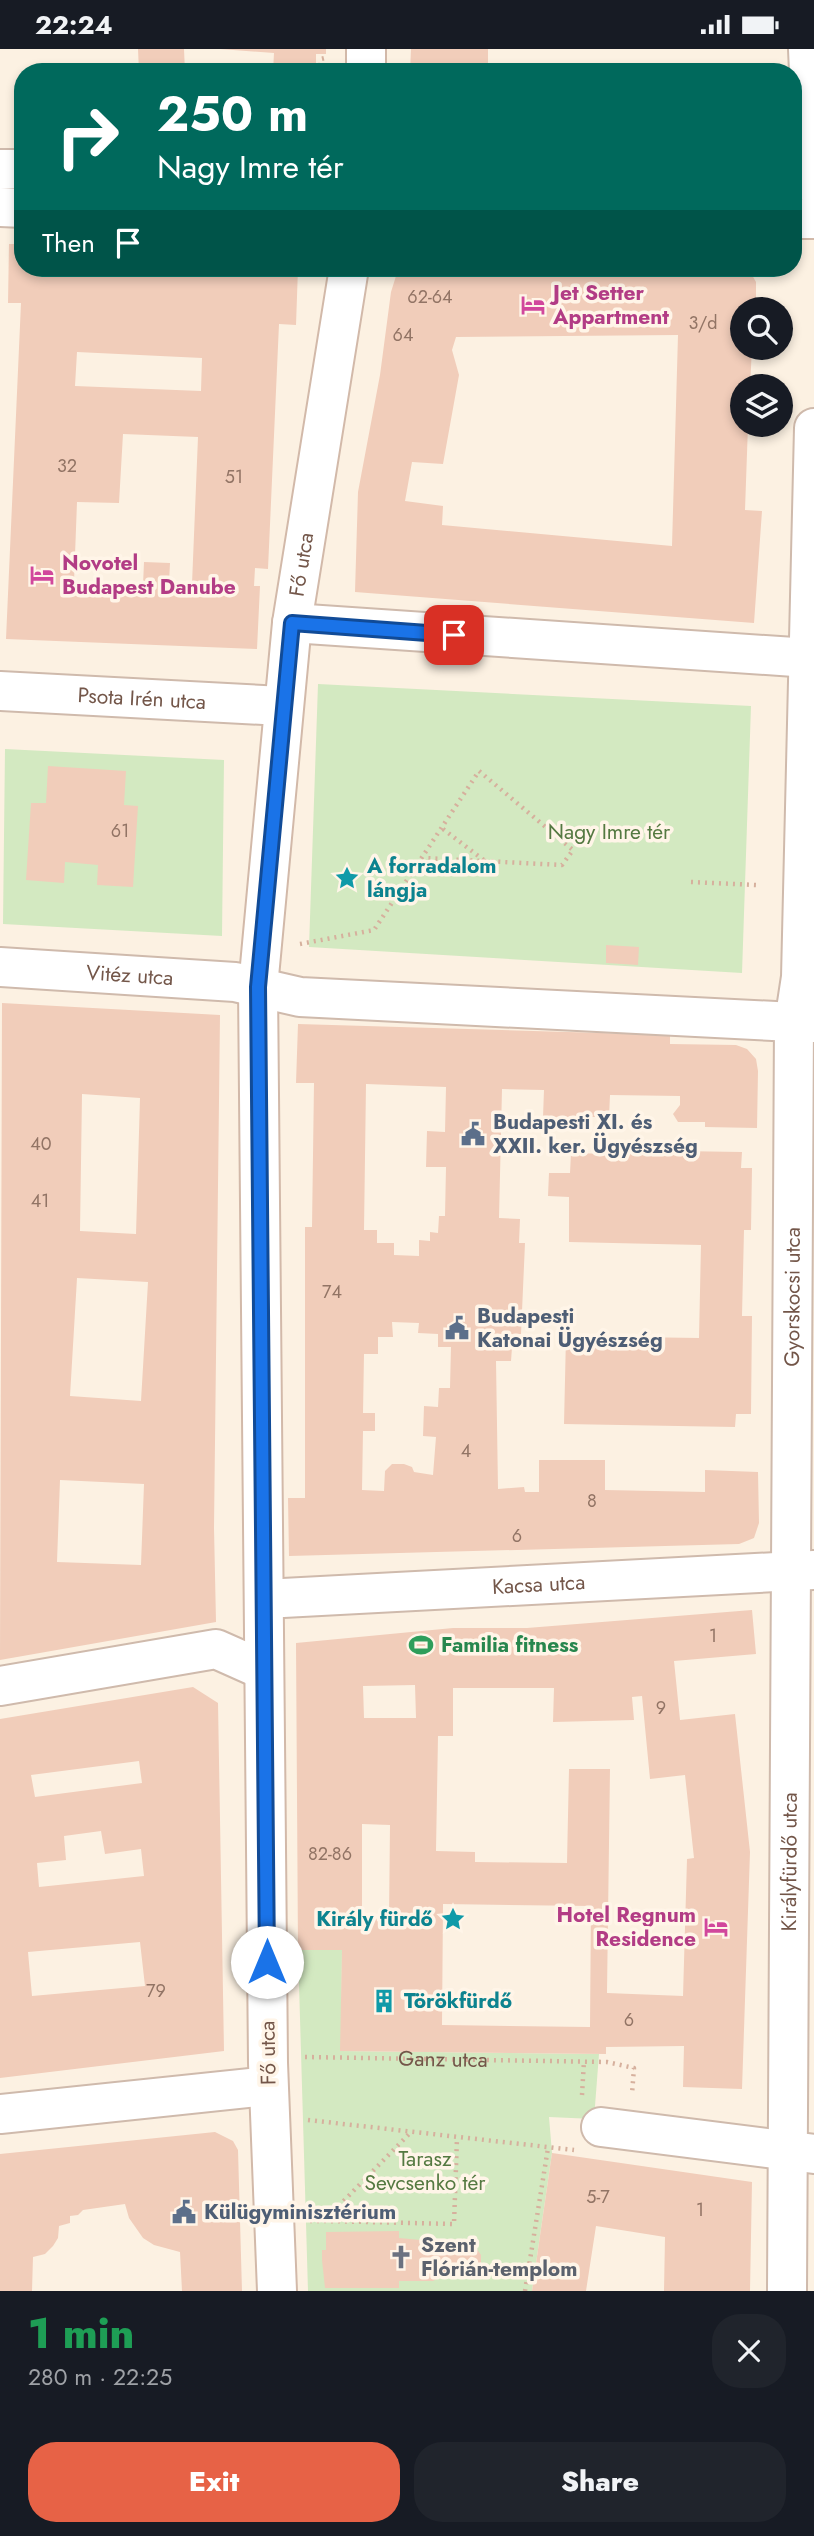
<!DOCTYPE html>
<html lang="en">
<head>
<meta charset="utf-8">
<style>
  :root { --surface:#171b24; --page:#20242c; --text:#f1f3f6; --muted:#9ea1a6; --accent:#e76246 }
  body { margin:0; font-family:Jost,sans-serif; background:var(--page); color:var(--text); height:100vh; display:flex; flex-direction:column; font-size:26px; white-space:nowrap }
  * { box-sizing:border-box; margin:0 }
  p { font-size:23px; color:var(--muted) }
  .icon { flex:none; width:38px; height:38px; fill:none; stroke:currentColor; stroke-width:2; stroke-linecap:round; stroke-linejoin:round }
  .map { position:relative; height:2242px; overflow:hidden }
  .details { display:flex; flex-direction:column; background:var(--surface); flex:1 }
  .details>* { flex:none }
  .banner { position:absolute; left:14px; top:14px; width:788px; height:214px; border-radius:28px; box-shadow:0 4px 10px #0003; background:#00695c; color:#fff; overflow:hidden }
  .tools { position:absolute; left:730px; top:248px; display:grid; gap:14px }
  .tools a { display:grid; place-items:center; width:63px; height:63px; border-radius:50%; background:var(--surface); box-shadow:0 4px 10px #0003; font-size:35px }
  .pin { position:absolute; display:grid; place-items:center; width:60px; height:60px; color:#fff; margin:-30px; border-radius:14px; box-shadow:0 4px 10px #0006 }
  .me { position:absolute; width:77px; margin:-38px; rotate:0deg; stroke-linejoin:round; filter:drop-shadow(0 0 5px #0008) }
  .turn { display:flex; align-items:center; gap:24px; height:147px; padding:0 28px; font-size:32px }
  .turn .icon { width:91px; height:91px; stroke-width:2.5 }
  .turn b { display:block; font-size:49px; line-height:60px }
  .then { display:flex; align-items:center; height:66px; padding:0 28px; background:#0003; gap:14px; font-size:26px }
  .round { display:grid; place-items:center; flex:none; width:74px; height:74px; border-radius:28px; background:var(--page) }
  .overview { display:flex; align-items:center; justify-content:space-between; height:119px; padding:0 28px }
  h1 { font-size:42px; font-weight:800; line-height:52px; color:#1e9e55 }
  .primary-button { display:flex; gap:14px; margin-top:auto; padding:14px 28px }
  .primary-button a { flex:1; height:80px; border-radius:28px; background:var(--accent); color:#fff; font-size:28px; font-weight:800; line-height:80px; text-align:center }
  .primary-button a+a { background:var(--page); color:var(--text) }
  .status { display:flex; justify-content:space-between; align-items:center; height:49px; padding:0 35px; background:var(--surface); direction:ltr }
  .status svg { height:19px; fill:currentColor }
  .map>svg:first-child { display:block }
  .green { fill:#d3e9c1 }
  .building { fill:#f1cdba; fill-rule:evenodd }
  .lines { fill:none; stroke-linecap:round; stroke-linejoin:round }
  .street-casing { stroke:#cfbaac; stroke-width:42 }
  .secondary-casing { stroke:#d2b9a9; stroke-width:42 }
  .path { stroke:#d6b09d; stroke-width:4.5; stroke-dasharray:2 5; stroke-linecap:butt }
  .street { stroke:#fff; stroke-width:38 }
  .secondary { stroke:#fff; stroke-width:38 }
  .route-casing { stroke:#114b97; stroke-width:18 }
  .route { stroke:#1a73e8; stroke-width:12 }
  .labels { text-anchor:middle; dominant-baseline:central; stroke-width:7; stroke-linejoin:round; paint-order:stroke }
  .number-label { font-size:18px; fill:#927465 }
  .hotel-label { font-size:21px; font-weight:bold; fill:#b23c85; stroke:#fff5e8; text-anchor:start }
  .street-label { font-size:21px; fill:#735649; stroke:#fff5e8 }
  .park-label { font-size:21px; fill:#547941; stroke:#fff5e8 }
  .culture-label { font-size:21px; font-weight:bold; fill:#0d838f; stroke:#fff5e8; text-anchor:start }
  .service-label { font-size:21px; font-weight:bold; fill:#4e5e75; stroke:#fff5e8; text-anchor:start }
  .leisure-label { font-size:21px; font-weight:bold; fill:#27864d; stroke:#fff5e8; text-anchor:start }
  .worship-label { font-size:21px; font-weight:bold; fill:#5b616d; stroke:#fff5e8; text-anchor:start }
</style>
</head>
<body>
<div class="status"><b>22:24</b><svg viewBox="0 0 49 12"><path d="M0 12V9h3v3zM5 12V6h3v6zM10 12V3h3v9zM15 12V0h3v12zM26 1h20v11H26zM47 4h2v5h-2z"/></svg></div>
<div class="map">
<svg width="814" height="2242" viewBox="0 0 814 2242">
  <rect width="100%" height="100%" fill="#fcf1e2"/>
  <path class="green" d="M318,635L751,657L742,924L309,898Z
    M5,700L224,711L222,887L3,875Z
    M298,1901H342L341,2002L599,2005L594,2070L549,2068L552,2104L532,2242H308Z"/>
  <path class="building" d="M138,0H184L185,23H139Z
    M220,0H326V5H316V23H273L274,4Z
    M411,0H488V15L509,17L685,19L776,17V23H410Z
    M9,195H23V219H298L296,276L279,275L268,520L255,519L254,537H260L257,600L6,590L21,254H8ZM77,303L202,309L201,342L75,337ZM123,385L198,388L192,535L169,534L170,514L144,513L143,536L74,533L77,453L119,454Z
    M405,219H748L756,233V253L755,261H742V299H752L750,338H742V376H748L745,461L762,462L754,574L355,543L358,443L380,326L391,243L396,227ZM678,286L672,497L442,476L443,457L405,452L412,413L443,415L459,326L452,301L456,288Z
    M48,717L126,722L124,756L138,757L133,838L97,836L98,816L65,813L64,834L26,831L31,754H46Z
    M606,896L639,898L638,916L606,914Z
    M2,954L220,966L214,1479L216,1573L0,1611ZM82,1045L140,1049L136,1185L80,1182ZM77,1229L148,1233L141,1352L70,1347ZM60,1431L144,1435L141,1516L57,1513Z
    M298,975L670,986V995L736,996L747,1000L756,1010L758,1022L757,1079L705,1078V1073H678L673,1065L680,1056V1047L610,1046L609,1068H591V1079L562,1078V1069L543,1068L544,1041L502,1040L499,1169L520,1170L519,1194H525L521,1285H513L511,1312H496L498,1440L524,1438L525,1443H539V1411H605V1441L705,1443V1421L758,1423L759,1474L754,1489L739,1495L289,1507L288,1449H305V1178H312L314,1034H296ZM366,1035L446,1038L445,1083L427,1082L426,1118H446L445,1167H439L438,1184L430,1183V1192L419,1191V1207L394,1206V1194H377V1181H364ZM392,1273L419,1274L418,1284L438,1285V1298H451L450,1339H439L438,1358L424,1357L423,1387L436,1388L433,1426L414,1423L412,1418L404,1415H392L385,1422L384,1442L362,1441L363,1382H375V1364H363L364,1305H378V1288H393Z
    M612,1091L678,1092V1102L742,1103L741,1119H752L751,1181H744L742,1267H752L751,1365H736L735,1378L564,1375L566,1287L699,1289L701,1196L569,1193V1148L548,1147L549,1124H570L571,1104L612,1105Z
    M752,1561L756,1605L674,1612L680,1671L735,1665L750,1803L742,2040L683,2038L684,1997L606,1998V2005L340,2002L342,1901H298L296,1594L453,1579H527ZM415,1636L416,1669H364L363,1637ZM453,1639H554L553,1673L634,1671L632,1648L642,1647L650,1730L685,1726L694,1809L687,1810L683,1947L607,1944L610,1720H569L567,1814L475,1813V1803L436,1802L438,1687H453ZM362,1775L390,1776L389,1870L362,1869ZM443,1855L591,1857L590,1978L442,1976Z
    M193,1638L218,1654L224,2002L0,2029V1670ZM139,1712L142,1734L35,1748L31,1726ZM101,1782L105,1805L141,1800L144,1827L39,1838L37,1814L66,1811L64,1787ZM140,1893L145,1937L32,1947L28,1903Z
    M215,2083L233,2092L238,2101L242,2242H182L180,2203L154,2196L143,2189L129,2169L125,2155L83,2161L78,2166L70,2167V2174L59,2177L58,2189L53,2197L45,2205L33,2208L32,2242H0V2105Z
    M552,2104L752,2133L750,2242H664L665,2188L596,2177L586,2242H532Z
    M399,2182V2189L474,2196L481,2206V2215L473,2224H447L433,2232H399V2239H325L322,2211V2201H326V2183Z"/>
  <g class="lines">
    <g class="street-casing">
      <g id="street">
        <path d="M808,0L814,136"/>
        <path d="M0,120H23"/>
        <path d="M0,158L23,159"/>
        <path d="M292,574L809,609"/>
        <path id="s2" d="M0,642L282,657"/>
        <path id="s3" d="M0,918L235,933L300,948L814,974"/>
        <path id="s4" d="M264,1550L814,1521"/>
        <path d="M0,1637L216,1600L263,1621"/>
        <path d="M0,2065L268,2037"/>
        <path d="M601,2078L814,2105"/>
        <path id="s5" d="M787,2242L794,974L801,928L814,379"/>
      </g>
    </g>
    <g class="secondary-casing">
      <g id="secondary">
        <path d="M366,23V0"/>
        <path d="M793,130H814"/>
        <path d="M793,170H814"/>
        <path id="s6" d="M277,2242L268,2014L258,938L292,574L349,219"/>
      </g>
    </g>
    <g class="path">
      <path d="M320,23L321,10L325,9"/>
      <path d="M443,780L485,812"/>
      <path d="M691,833L756,836"/>
      <path d="M300,895L374,881L479,722L573,801L562,816L424,809"/>
      <path id="s1" d="M305,2008L607,2013L634,2019L632,2045"/>
      <path d="M582,2046L584,2012"/>
      <path d="M308,2071L574,2101"/>
      <path d="M310,2172H324L411,2083"/>
      <path d="M324,2172L454,2175L457,2089"/>
      <path d="M525,2242L548,2099"/>
    </g>
    <use href="#street" class="street"/>
    <use href="#secondary" class="secondary"/>
  </g>
  <g class="lines">
    <g class="route-casing">
      <path id="route" d="M267,1913L258,938L292,574L454,586"/>
    </g>
    <use href="#route" class="route"/>
  </g>
  <defs>
    <g id="hotel-bare" transform="scale(1.89)"><path d="M-6-4.5h1.5V1H6V5H4.5V3h-9V5H-6ZM-4 0a1.8 1.8 0 1 1 3.6 0ZM.5 0V-2.5h3Q6-2.5 6 0Z" fill="#d1479c" stroke="#fff5e8" stroke-width="2.5" paint-order="stroke"/></g>
    <g id="sight-bare" transform="scale(1.89)"><path d="M0-6L1.8-2.2L6-1.7L2.9 1.2L3.7 5.4L0 3.3L-3.7 5.4L-2.9 1.2L-6-1.7L-1.8-2.2Z" fill="#0f9aa8" stroke="#fff5e8" stroke-width="2.5" paint-order="stroke"/></g>
    <g id="civic-bare" transform="scale(1.89)"><path d="M-.6-6.5H3V-4.5H.6V-3L4-1V1h2V6H-6V1h2V-1L-.6-3ZM-1.2 2.5V6h2.4V2.5Z" fill="#5c6f8a" stroke="#fff5e8" stroke-width="2.5" paint-order="stroke"/></g>
    <g id="stadium-bare" transform="scale(1.89)"><path d="M0-5a6.5 5 0 1 0 0 10a6.5 5 0 1 0 0-10ZM-3.5-1.8h7v3.6h-7Z" fill="#2e9e5b" stroke="#fff5e8" stroke-width="2.5" paint-order="stroke"/></g>
    <g id="building-bare" transform="scale(1.89)"><path d="M-4-6H4V6H1V3H-1V6H-4ZM-2.5-4.3h1.7v1.8h-1.7ZM.8-4.3h1.7v1.8H.8ZM-2.5-1h1.7V.8h-1.7ZM.8-1h1.7V.8H.8Z" fill="#0f9aa8" stroke="#fff5e8" stroke-width="2.5" paint-order="stroke"/></g>
    <g id="church-bare" transform="scale(1.89)"><path d="M-1.2-6h2.4v3.5h3.3v2.4h-3.3V6h-2.4V-.1h-3.3v-2.4h3.3Z" fill="#6b7280" stroke="#fff5e8" stroke-width="2.5" paint-order="stroke"/></g>
  </defs>
  <g fill-rule="evenodd">
    <use href="#hotel-bare" x="533" y="256"/>
    <use href="#hotel-bare" x="42" y="526"/>
    <use href="#sight-bare" x="347" y="829"/>
    <use href="#civic-bare" x="473" y="1085"/>
    <use href="#civic-bare" x="457" y="1279"/>
    <use href="#stadium-bare" x="421" y="1596"/>
    <use href="#sight-bare" x="453" y="1870"/>
    <use href="#hotel-bare" x="716" y="1878"/>
    <use href="#building-bare" x="384" y="1952"/>
    <use href="#civic-bare" x="184" y="2163"/>
    <use href="#church-bare" x="401" y="2208"/>
  </g>
  <g class="labels">
    <g class="number-label">
      <text x="430" y="248">62-64</text>
      <text x="703" y="274">3/d</text>
      <text x="403" y="286">64</text>
      <text x="67" y="417">32</text>
      <text x="234" y="428">51</text>
      <text x="120" y="782">61</text>
      <text x="41" y="1095">40</text>
      <text x="40" y="1152">41</text>
      <text x="332" y="1243">74</text>
      <text x="466" y="1402">4</text>
      <text x="592" y="1452">8</text>
      <text x="517" y="1487">6</text>
      <text x="713" y="1587">1</text>
      <text x="661" y="1659">9</text>
      <text x="330" y="1805">82-86</text>
      <text x="156" y="1942">79</text>
      <text x="629" y="1971">6</text>
      <text x="598" y="2148">5-7</text>
      <text x="700" y="2161">1</text>
    </g>
    <g class="hotel-label">
      <text x="553" y="244">Jet Setter<tspan x="553" dy="24">Appartment</tspan></text>
      <text x="62" y="514">Novotel<tspan x="62" dy="24">Budapest Danube</tspan></text>
      <text x="696" y="1866" text-anchor="end">Hotel Regnum<tspan x="696" dy="24">Residence</tspan></text>
    </g>
    <g class="street-label">
      <text stroke="none"><textPath href="#s6" startOffset="1729">Fő utca</textPath></text>
      <text stroke="none"><textPath href="#s2" startOffset="142">Psota Irén utca</textPath></text>
      <text stroke="none"><textPath href="#s3" startOffset="130">Vitéz utca</textPath></text>
      <text stroke="none"><textPath href="#s5" startOffset="994">Gyorskocsi utca</textPath></text>
      <text stroke="none"><textPath href="#s4" startOffset="275">Kacsa utca</textPath></text>
      <text stroke="none"><textPath href="#s5" startOffset="429">Királyfürdő utca</textPath></text>
      <text transform="translate(268 2004) rotate(-91)">Fő utca</text>
      <text stroke="none"><textPath href="#s1" startOffset="138">Ganz utca</textPath></text>
    </g>
    <g class="park-label">
      <text x="609" y="783">Nagy Imre tér</text>
      <text x="425" y="2110">Tarasz<tspan x="425" dy="24">Sevcsenko tér</tspan></text>
    </g>
    <g class="culture-label">
      <text x="367" y="817">A forradalom<tspan x="367" dy="24">lángja</tspan></text>
      <text x="433" y="1870" text-anchor="end">Király fürdő</text>
      <text x="404" y="1952">Törökfürdő</text>
    </g>
    <g class="service-label">
      <text x="493" y="1073">Budapesti XI. és<tspan x="493" dy="24">XXII. ker. Ügyészség</tspan></text>
      <text x="477" y="1267">Budapesti<tspan x="477" dy="24">Katonai Ügyészség</tspan></text>
      <text x="204" y="2163">Külügyminisztérium</text>
    </g>
    <g class="leisure-label">
      <text x="441" y="1596">Familia fitness</text>
    </g>
    <g class="worship-label">
      <text x="421" y="2196">Szent<tspan x="421" dy="24">Flórián-templom</tspan></text>
    </g>
  </g>
</svg>
<div class="tools">
<a><svg class="icon" aria-label="search" viewBox="0 0 24 24"><circle cx="10" cy="10" r="6"/><path d="M15 15l6 6"/></svg></a>
<a><svg class="icon" aria-label="layers" viewBox="0 0 24 24"><path d="M12 4l9 5-9 5-9-5zM3 14l9 5 9-5"/></svg></a>
</div>
<div class="pin" style="left:454px;top:586px;background:#d93025"><svg class="icon" aria-label="arrive" viewBox="0 0 24 24"><path d="M6 21V4h12l-3 4 3 4H6"/></svg></div>
<svg class="me" style="left:267px;top:1913px" viewBox="-20 -20 40 40"><circle r="19" fill="#fff"/><path d="M0-13L10 11 0 6-10 11z" fill="#1a73e8"/></svg>
<div class="banner">
<div class="turn"><svg class="icon" aria-label="right" viewBox="0 0 24 24"><path d="M7 20v-9h11M14 6l5 5-5 5"/></svg><div><b>250 m</b>Nagy Imre tér</div></div>
<div class="then">Then<svg class="icon" aria-label="arrive" viewBox="0 0 24 24"><path d="M6 21V4h12l-3 4 3 4H6"/></svg></div>
</div>
</div>
<section class="details">
<div class="overview"><div><h1>1 min</h1><p>280 m · 22:25</p></div><a class="round"><svg class="icon" aria-label="close" viewBox="0 0 24 24"><path d="M6 6l12 12M18 6L6 18"/></svg></a></div>
<div class="primary-button"><a>Exit</a><a>Share</a></div>
</section>
</body>
</html>
